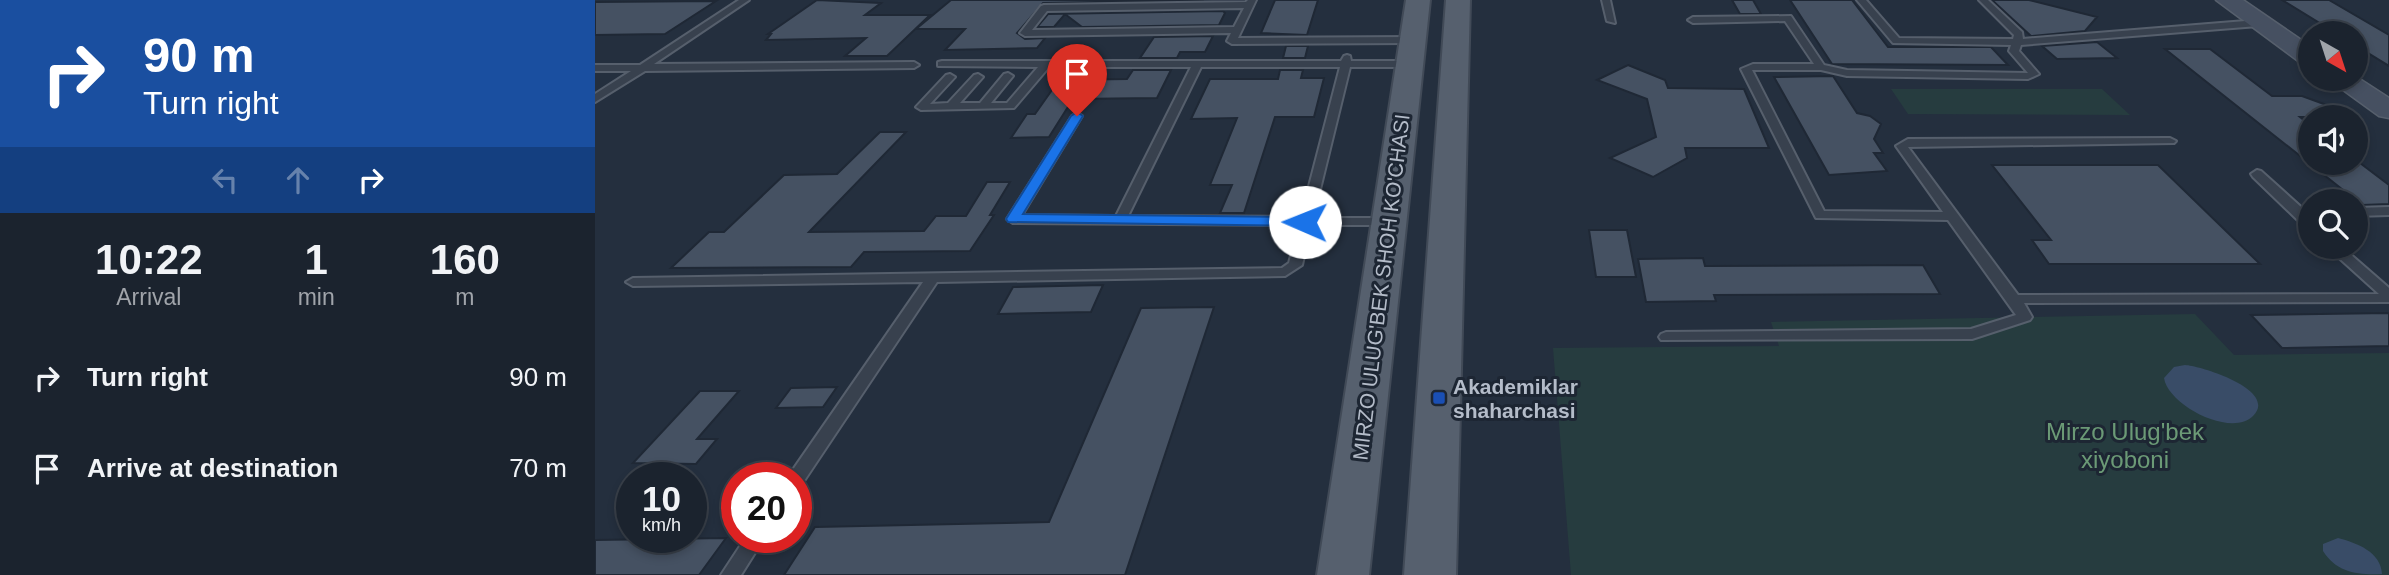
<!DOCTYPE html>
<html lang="en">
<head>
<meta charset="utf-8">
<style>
  :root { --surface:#1b232e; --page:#242b36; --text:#f1f3f6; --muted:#a0a4aa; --line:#39404a }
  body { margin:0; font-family:Arial,sans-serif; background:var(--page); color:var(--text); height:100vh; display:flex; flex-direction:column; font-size:26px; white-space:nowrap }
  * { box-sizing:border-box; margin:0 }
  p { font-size:23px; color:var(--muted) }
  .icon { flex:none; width:38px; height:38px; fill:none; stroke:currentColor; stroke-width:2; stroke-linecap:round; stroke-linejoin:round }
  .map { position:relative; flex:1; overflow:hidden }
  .side { display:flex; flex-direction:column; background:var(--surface); width:595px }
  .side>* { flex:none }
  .hud { background:#1a4fa0; color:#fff; overflow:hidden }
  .needle { width:46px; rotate:141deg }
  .fabs { position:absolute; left:1703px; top:21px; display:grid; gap:14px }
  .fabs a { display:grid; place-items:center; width:70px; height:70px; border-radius:50%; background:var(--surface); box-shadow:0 4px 10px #0003,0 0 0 2px var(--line); font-size:35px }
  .speed { position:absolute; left:21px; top:462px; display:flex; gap:14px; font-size:35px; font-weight:700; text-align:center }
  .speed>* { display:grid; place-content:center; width:91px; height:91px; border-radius:50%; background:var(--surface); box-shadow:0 4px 10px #0003,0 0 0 2px var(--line); line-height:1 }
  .speed small { font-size:18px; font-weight:400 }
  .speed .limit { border:10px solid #d22; background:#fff; color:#111 }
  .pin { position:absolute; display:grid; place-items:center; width:60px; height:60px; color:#fff; margin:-72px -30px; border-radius:50% 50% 50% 0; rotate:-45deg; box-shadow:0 0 7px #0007 }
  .pin .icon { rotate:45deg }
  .me { position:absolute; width:77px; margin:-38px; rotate:271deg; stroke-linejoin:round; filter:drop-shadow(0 0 5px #0008) }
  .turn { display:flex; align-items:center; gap:24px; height:147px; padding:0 28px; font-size:32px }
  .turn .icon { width:91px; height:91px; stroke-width:2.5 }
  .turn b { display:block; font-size:49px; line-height:60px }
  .lanes { display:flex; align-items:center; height:66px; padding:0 28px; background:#0003; justify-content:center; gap:35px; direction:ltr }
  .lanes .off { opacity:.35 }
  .eta { display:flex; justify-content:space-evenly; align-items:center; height:119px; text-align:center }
  .eta b { font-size:42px; font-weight:700; line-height:49px }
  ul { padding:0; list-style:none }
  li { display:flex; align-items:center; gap:21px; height:91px; padding:0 28px }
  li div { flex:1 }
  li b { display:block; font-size:26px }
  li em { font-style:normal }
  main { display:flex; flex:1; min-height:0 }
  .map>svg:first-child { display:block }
  .green { fill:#263c3f }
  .water { fill:#394c67 }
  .building { fill:#455162; stroke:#1f2835; stroke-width:2 }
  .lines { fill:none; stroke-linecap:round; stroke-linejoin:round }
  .service-casing { stroke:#565f6c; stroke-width:4 }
  .secondary-casing { stroke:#565f6c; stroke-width:3 }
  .primary-casing { stroke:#414a57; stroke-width:4 }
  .service { fill:#38414e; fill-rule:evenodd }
  .secondary { fill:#465061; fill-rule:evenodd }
  .primary { fill:#56606e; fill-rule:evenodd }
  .route { fill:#1a73e8; stroke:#114b97; stroke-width:2 }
  .transit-dot { fill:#1a4fb4; stroke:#1d2633; stroke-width:2.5 }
  .labels { text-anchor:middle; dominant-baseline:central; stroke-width:6; stroke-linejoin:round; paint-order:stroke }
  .street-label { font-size:21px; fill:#b4bcc9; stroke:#1d2633 }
  .poi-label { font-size:21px; font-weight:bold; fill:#b4bcc9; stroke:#1d2633; text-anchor:start }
  .near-park-label { font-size:24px; fill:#6b9a76; stroke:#1d2633 }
</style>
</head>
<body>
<main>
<section class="side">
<div class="hud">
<div class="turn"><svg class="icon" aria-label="right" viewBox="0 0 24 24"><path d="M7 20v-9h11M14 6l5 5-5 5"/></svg><div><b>90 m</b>Turn right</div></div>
<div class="lanes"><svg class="icon off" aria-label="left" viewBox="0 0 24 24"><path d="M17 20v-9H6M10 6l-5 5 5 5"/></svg><svg class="icon off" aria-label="ahead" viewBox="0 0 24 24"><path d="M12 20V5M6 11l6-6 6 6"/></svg><svg class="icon" aria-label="right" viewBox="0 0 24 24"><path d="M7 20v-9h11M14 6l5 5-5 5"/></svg></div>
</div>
<div class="eta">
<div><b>10:22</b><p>Arrival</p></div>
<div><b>1</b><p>min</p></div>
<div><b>160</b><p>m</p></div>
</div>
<ul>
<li><svg class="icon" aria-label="right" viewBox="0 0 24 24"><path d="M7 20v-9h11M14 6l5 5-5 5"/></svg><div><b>Turn right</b></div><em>90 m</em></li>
<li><svg class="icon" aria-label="arrive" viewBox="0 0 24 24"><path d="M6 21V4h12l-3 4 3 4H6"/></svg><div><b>Arrive at destination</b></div><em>70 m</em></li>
</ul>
</section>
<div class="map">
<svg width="1794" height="575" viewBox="0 0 1794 575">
  <rect width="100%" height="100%" fill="#242f3e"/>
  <path class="green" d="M1296,89H1507L1535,115L1313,114Z
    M1600,314L1639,355L1794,353V575H976L958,348L1184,346L1176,322Z"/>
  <path class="water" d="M1590,365C1606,366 1684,390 1658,416C1636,438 1573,405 1569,378L1579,367Z
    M1743,538C1762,543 1786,552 1787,574C1763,575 1742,573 1728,551V544Z"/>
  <path class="building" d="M222,0L286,3L270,15H335L292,56H250L271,38L171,40L176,34H173Z
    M356,0H609L448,3L422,33L430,39L450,38L442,48L350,50L370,29H321Z
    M680,0H723L712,35L666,33Z
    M1137,0H1158L1166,14H1145Z
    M1195,0H1257L1293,47H1396L1413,65L1237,64Z
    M1397,0H1434L1502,17L1490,31L1436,36Z
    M1687,0H1734L1794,35V66L1760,45V33H1741Z
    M121,1L70,34L0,35V2Z
    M628,11L630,13L624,25L487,27L470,14L459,27H442L453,14Z
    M618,36L610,52H585L582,58H545L559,37Z
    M1502,42L1522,58L1462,59L1447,46Z
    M691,46H713L710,58H688Z
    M1570,49H1615L1677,96H1707L1759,115V117H1705L1715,125V163H1765L1794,185V204L1767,205Z
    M1033,65L1070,80L1073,88L1149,89L1174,148H1090L1092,158L1058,177L1015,158L1061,137L1052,99L1002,80Z
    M538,70H576L562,98L478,99L454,137L416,138L432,114H440L464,80L532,79Z
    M685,70H708L706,78H729L719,117H680L649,213H625L637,185H615L642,118L596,119L615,79H683Z
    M1238,76L1262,113L1275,116L1286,124L1279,139L1288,153H1279L1292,171L1234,175L1179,77Z
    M285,132H311L214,232L329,231L341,216H371L392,182H415L395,215H399L375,251L269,252L256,267L76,268L114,232H129L189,175L242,174Z
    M1397,165H1563L1665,264H1454L1437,240H1456Z
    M994,230H1032L1041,277H1001Z
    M1108,258L1110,266L1328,265L1345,294L1119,295L1121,301L1051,302L1043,259Z
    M508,285L496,312L403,314L418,287Z
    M619,307L530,575H189L220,527L454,522L546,308Z
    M1794,313V346L1687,348L1656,315Z
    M242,387L228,407L181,408L196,388Z
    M105,391H144L102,439H122L101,464L38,463Z
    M131,538L104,575H0V540Z"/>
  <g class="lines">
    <g class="service-casing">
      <path id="service" d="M144,0H154L59,64L319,62L324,65L319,68L50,71L0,102V94L36,71H0V65H45Z
        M653,0H661L643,38L818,37L823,40L818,43L637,44L632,41L636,33L430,36L425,33L446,6L449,5L651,2ZM649,8L639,27L437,30L452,11Z
        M1007,0H1015L1020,23L1012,21Z
        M1262,0H1271L1304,38L1418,39L1419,35L1384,0H1393L1427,32L1428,39L1663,20L1668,23L1663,26L1426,45L1424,51L1444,74L1433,79L1252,76L1226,70H1157L1229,211L1348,212L1301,146L1313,139L1575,138L1581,141L1579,143L1313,147L1423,295L1784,294L1732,247H1747L1794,288V302L1429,303L1437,317L1435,320L1377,339L1066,340L1064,337L1066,334L1071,332L1376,329L1421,315L1353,220L1221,218L1146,69L1158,64H1219L1190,21L1098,23L1093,20L1098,17L1196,16L1229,65L1252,70L1433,73L1414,51L1416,45L1298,43Z
        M752,55L755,56L756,61H815L820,64L815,67H755L718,218H794L800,222L799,225H716L707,265L690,276L342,282L207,484L201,486V478H193L195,474L328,282L38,286L31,282L38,278L687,268L694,263L704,225L418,223L412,219L477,116L482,113L487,116L427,215L521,216L596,67H454L419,108L326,110L321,107L351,75L355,74L360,77L335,104L353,103L379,75L383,74L388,77L365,103H385L409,74L413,73L418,76L396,103H412L443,67L343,66V62L347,61H746L749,56ZM606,67H745L706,217L533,216Z
        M1662,170L1666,171L1706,207L1715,208V228L1710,227L1658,177L1656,174Z
        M1794,207V215L1760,216V208Z
        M151,537H170L146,575H126Z"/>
    </g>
    <g class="secondary-casing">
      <path id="secondary" d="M1621,0H1648L1715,46V66L1706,63Z
        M1760,76L1794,98V118L1784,116L1733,79Z"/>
    </g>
    <g class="primary-casing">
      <path id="primary" d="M811,0H835L774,575H722Z
        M851,0H875L861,575H809Z"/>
    </g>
    <use href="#service" class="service"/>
    <use href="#secondary" class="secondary"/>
    <use href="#primary" class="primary"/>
  </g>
  <path class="route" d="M482,112L488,116L428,214L710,217L717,222L710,226L413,222L411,219L476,116Z"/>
  <rect class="transit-dot" x="837" y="391" width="14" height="14" rx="3.5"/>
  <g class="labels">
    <g class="street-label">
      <text transform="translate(786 287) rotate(-83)">MIRZO ULUG'BEK SHOH KO'CHASI</text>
    </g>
    <g class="poi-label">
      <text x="858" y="386">Akademiklar<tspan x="858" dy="24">shaharchasi</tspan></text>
    </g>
    <g class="near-park-label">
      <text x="1530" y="431">Mirzo Ulug'bek<tspan x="1530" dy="28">xiyoboni</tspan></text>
    </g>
  </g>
</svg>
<div class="fabs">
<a><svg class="needle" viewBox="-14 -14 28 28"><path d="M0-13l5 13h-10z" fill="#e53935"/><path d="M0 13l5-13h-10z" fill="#a0a4aa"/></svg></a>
<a><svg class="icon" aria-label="sound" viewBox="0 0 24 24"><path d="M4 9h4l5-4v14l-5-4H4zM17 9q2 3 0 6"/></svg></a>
<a><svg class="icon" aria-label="search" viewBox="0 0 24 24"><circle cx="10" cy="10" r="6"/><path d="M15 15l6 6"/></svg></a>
</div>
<div class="speed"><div>10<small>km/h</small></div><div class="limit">20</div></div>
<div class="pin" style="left:482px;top:116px;background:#d93025"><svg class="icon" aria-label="arrive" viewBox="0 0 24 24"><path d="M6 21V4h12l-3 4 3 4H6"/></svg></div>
<svg class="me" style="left:710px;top:222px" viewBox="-20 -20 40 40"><circle r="19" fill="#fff"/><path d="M0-13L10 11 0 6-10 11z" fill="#1a73e8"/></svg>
</div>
</main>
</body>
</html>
